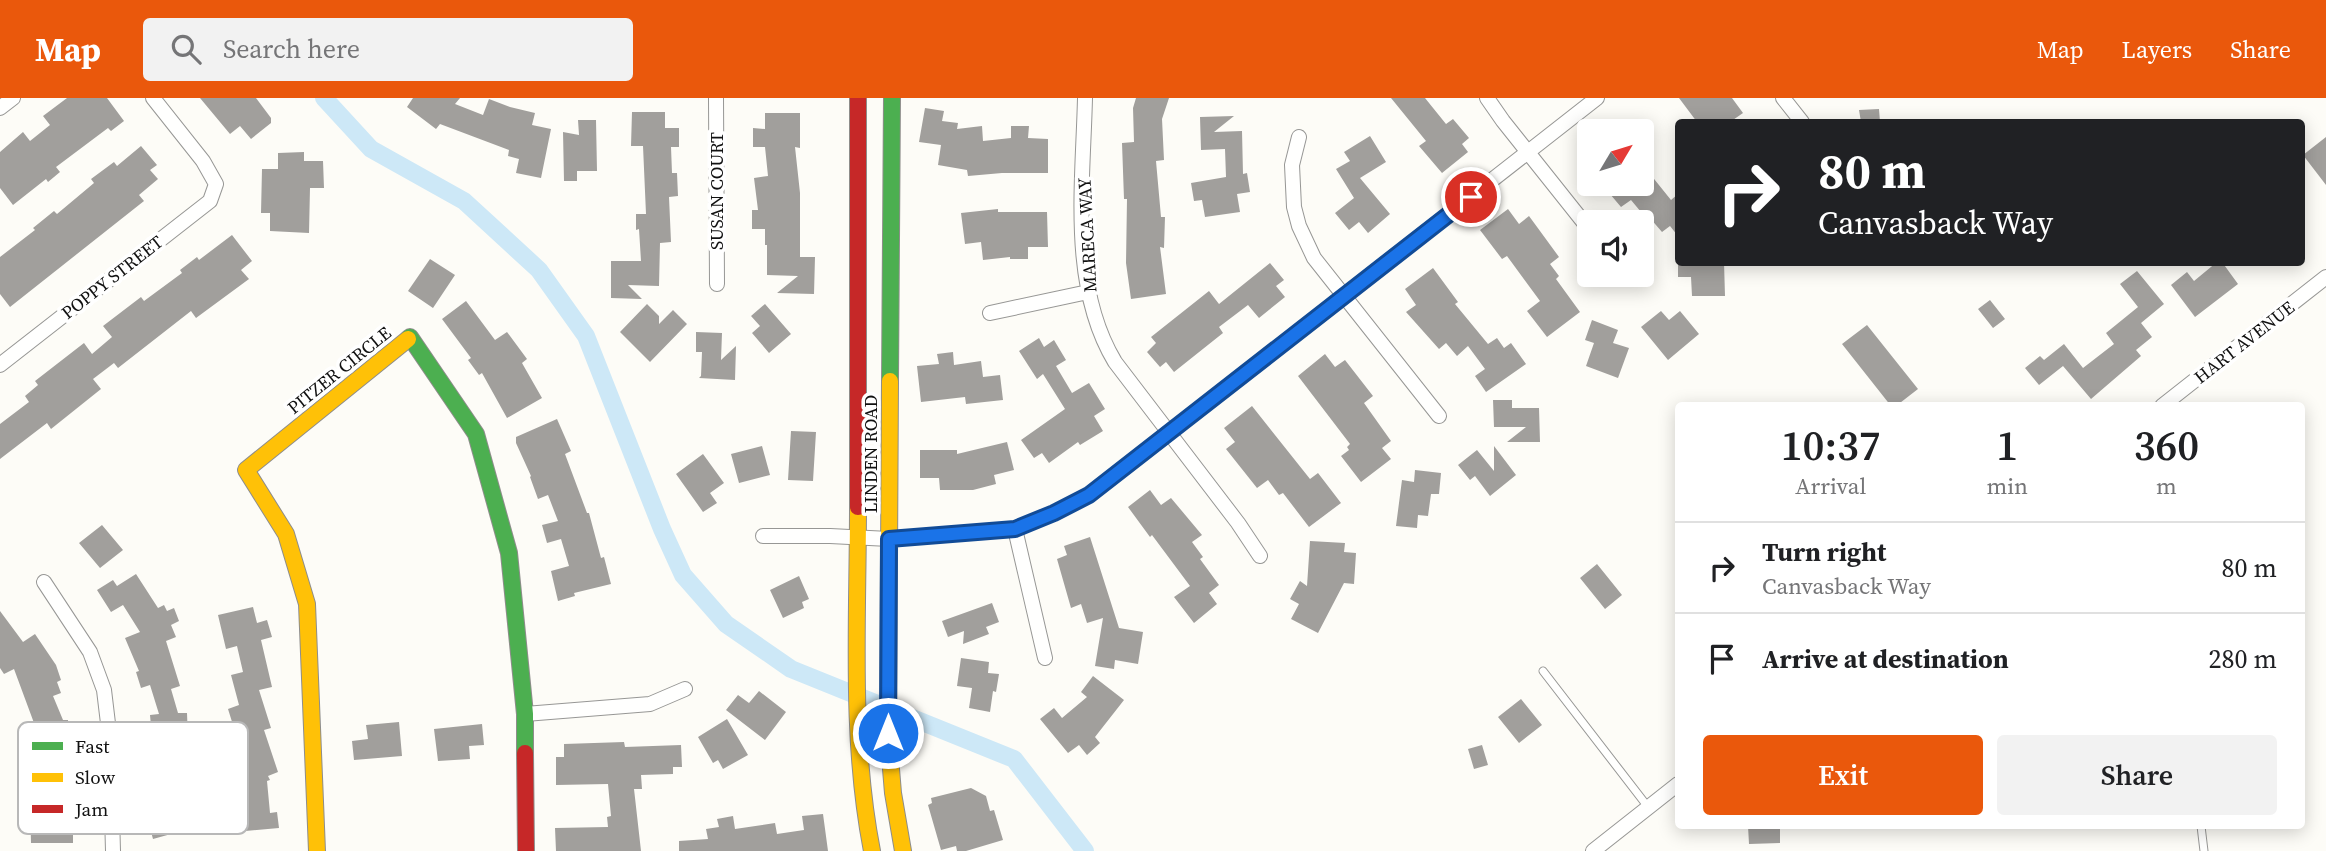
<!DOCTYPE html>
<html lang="en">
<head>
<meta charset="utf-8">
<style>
  :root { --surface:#fff; --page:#f2f2f2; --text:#202124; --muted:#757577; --line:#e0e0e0; --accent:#ea580c }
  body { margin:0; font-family:"Source Serif 4",serif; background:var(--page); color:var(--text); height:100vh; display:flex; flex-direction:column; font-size:26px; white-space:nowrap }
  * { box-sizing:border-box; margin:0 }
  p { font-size:23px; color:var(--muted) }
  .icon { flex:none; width:38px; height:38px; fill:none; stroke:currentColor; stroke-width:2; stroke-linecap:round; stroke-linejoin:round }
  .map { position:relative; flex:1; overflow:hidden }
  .panel { position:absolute; left:1675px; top:304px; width:630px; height:427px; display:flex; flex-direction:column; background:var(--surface); border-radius:7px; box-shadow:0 4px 18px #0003 }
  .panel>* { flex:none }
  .hud { position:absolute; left:1675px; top:21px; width:630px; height:147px; border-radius:7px; box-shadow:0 4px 18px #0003; background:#202124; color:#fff; overflow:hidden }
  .needle { width:46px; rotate:52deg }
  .fabs { position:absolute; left:1577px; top:21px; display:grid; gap:14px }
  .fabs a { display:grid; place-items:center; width:77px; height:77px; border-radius:7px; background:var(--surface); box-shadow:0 4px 18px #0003; font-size:35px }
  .pin { position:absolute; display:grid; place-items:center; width:60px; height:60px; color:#fff; margin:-30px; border:4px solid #fff; border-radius:50%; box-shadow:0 2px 7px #0007 }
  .me { position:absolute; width:77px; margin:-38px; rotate:0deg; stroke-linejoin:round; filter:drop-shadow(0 0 5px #0008) }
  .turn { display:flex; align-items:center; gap:24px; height:147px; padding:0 28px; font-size:32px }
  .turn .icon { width:91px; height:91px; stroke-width:2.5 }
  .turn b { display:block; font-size:49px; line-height:60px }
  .eta { display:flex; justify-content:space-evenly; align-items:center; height:119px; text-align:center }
  .eta b { font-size:42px; font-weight:600; line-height:49px }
  .primary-button { display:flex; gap:14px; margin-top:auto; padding:14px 28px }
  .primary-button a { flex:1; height:80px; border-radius:7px; background:var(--accent); color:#fff; font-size:28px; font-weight:600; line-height:80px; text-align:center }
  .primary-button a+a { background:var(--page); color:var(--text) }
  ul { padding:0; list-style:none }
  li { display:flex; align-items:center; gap:21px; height:91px; padding:0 28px; border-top:2px solid var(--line) }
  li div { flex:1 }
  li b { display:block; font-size:26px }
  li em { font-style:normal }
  header { display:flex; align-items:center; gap:42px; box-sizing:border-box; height:98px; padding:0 35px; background:var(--accent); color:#fff }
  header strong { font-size:33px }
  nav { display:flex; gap:38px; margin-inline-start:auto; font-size:24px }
  .search { width:490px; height:63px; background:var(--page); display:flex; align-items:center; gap:18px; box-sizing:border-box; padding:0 24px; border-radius:7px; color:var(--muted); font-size:26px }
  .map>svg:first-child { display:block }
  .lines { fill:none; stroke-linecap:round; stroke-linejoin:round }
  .canal { stroke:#cde8f7; stroke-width:18 }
  .building { fill:#a19f9c }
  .lane-casing { stroke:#979795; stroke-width:9 }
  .street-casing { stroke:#979795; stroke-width:16 }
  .fast-casing { stroke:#8e8d8b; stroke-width:18 }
  .slow-casing { stroke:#8e8d8b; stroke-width:18 }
  .jam-casing { stroke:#8e8d8b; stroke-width:18 }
  .lane { stroke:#fffffe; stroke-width:7 }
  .street { stroke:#fffffe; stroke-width:14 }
  .fast { stroke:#4caf50; stroke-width:16 }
  .slow { stroke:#ffc107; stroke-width:16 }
  .jam { stroke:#c62828; stroke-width:16 }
  .route-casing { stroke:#114b97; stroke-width:18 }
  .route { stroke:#1a73e8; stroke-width:12 }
  .labels { text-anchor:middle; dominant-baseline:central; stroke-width:7; stroke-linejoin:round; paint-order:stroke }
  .street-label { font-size:18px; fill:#111; stroke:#fff }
  .key { fill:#fff; stroke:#b8b8b8; stroke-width:2 }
  .key-label { font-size:19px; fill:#111 }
</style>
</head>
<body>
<header>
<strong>Map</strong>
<div class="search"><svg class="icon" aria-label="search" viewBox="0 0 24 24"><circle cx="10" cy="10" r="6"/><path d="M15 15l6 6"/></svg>Search here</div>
<nav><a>Map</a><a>Layers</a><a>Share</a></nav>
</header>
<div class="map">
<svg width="2326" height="753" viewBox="0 0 2326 753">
  <rect width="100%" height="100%" fill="#fdfcf7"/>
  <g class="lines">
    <path class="canal" d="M324,0L371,51L464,103L539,172L586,238L662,431L683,477L726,526L791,571L1014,661L1085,753"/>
  </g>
  <path class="building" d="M67,0H107L124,23L111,33L108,30L56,69L60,74L48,84L46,81L13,107L0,90V54L23,34L30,43L50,27L43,18Z
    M200,0H256L271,20V25L251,41L240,28L230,36Z
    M413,0H460L455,6L483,17L489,1L510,9L535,15L532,27L551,31L541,80L516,75L519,61L508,58L509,52L440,26L436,31L407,9Z
    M1136,0H1169L1162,21L1164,62L1156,63L1161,119H1165L1164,150L1160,149L1166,196L1131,201L1126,165L1127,101H1124L1122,45L1134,44L1133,10Z
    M1391,0H1425L1446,26L1453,21L1469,40L1462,46L1468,54L1442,75L1419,48L1426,43Z
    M1679,0H1732L1743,15L1730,24H1697Z
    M925,10L944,13L942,23L958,25L957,31L982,28L983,43L1011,40V28H1029L1028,40L1048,41V75H1002L968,78L967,72L938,67L941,47L919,44Z
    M1879,11L1880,24H1861L1859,12Z
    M632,14H665V30H679V49H671L672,75H677L678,98L669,99L671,144L660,145L659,188L628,187L642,201L611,200V163H641L639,131L636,132V116H646L643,48H631Z
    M765,15H800V50L795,49L800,95V159H815L814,196L777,195L798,178L767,177V147H765V131H752V112H758L754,80L768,78L765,49H753V30L765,31Z
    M1234,18L1214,34L1242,33L1243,76L1247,75L1250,94L1237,96L1240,114L1205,119L1202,102L1194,103L1191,85L1226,79L1225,51L1201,52L1200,19Z
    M578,22H596L597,73H577V83H564L563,34L579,37Z
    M1370,38L1386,64L1360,80L1390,116L1368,135L1359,124L1349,132L1335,115L1354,100L1336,71L1350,63L1344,54Z
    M2326,39V87L2303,57Z
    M141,48L157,67L150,72L158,81L139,97L144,103L10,209L0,196V159L35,132L33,130L54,113L57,116L94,85L91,81L114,64L117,68Z
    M304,54V63H323L324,90H310L309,135L270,133V115H261L262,71H278V55Z
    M1642,66L1671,102L1678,96V138L1670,128L1662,134L1643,112L1641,114L1631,102L1621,109L1610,96L1623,86H1642Z
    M998,111V114H1047L1048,149H1028V161H1010V159L983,162L981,144L965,146L961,115Z
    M1508,111L1519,126L1529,118L1540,133L1559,159L1550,166L1559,178L1556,181L1580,214L1547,239L1527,213L1540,203L1507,158L1502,161L1480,132Z
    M232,137L252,163L241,172L249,181L196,220L191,213L118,270L114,265L93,281L101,291L51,331L47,325L0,361V326L29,304L25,298L38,287L35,283L84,245L92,256L112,239L103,228L141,199L144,203L182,175L180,172L197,159L199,162Z
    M430,161L455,177L433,210L408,193Z
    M1678,164H1724L1725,198H1692L1691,179H1678Z
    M2217,164H2222L2238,186L2195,219L2171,187L2187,174L2194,183Z
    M1270,165L1284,182L1276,188L1285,199L1259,220L1248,207L1219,229L1223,235L1174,274L1166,264L1160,269L1147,254L1156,245L1151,239L1209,193L1219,206Z
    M1433,170L1458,204L1455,206L1488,246L1497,240L1504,250L1511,245L1526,266L1486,294L1475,278L1485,271L1468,248L1457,258L1446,245L1439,251L1406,214L1416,207L1405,191Z
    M2137,173L2164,206L2141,225L2152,239L2136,252L2141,258L2091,301L2063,268L2039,287L2025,270L2040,258L2044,262L2064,246L2083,270L2114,246L2106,235L2138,209L2120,186Z
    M1990,202L2005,221L1993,230L1978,211Z
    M466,203L495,242L507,234L527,261L522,265L542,300L507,320L482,275L479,277L468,262L471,260L442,221Z
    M647,206L659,218V226L673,212L687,226L650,264L620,234Z
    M765,206L791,236L769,255L752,235L760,228L751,218Z
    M1661,213L1669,222L1680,213L1699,236L1668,262L1641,229Z
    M1592,222L1618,232L1613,245L1629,250L1618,280L1586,268L1594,245L1585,242Z
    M1867,227L1918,291L1896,308H1891L1842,246Z
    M696,234L722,235L721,262L736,248L735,282L699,280L701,278L702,254H696Z
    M1039,240L1044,249L1054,242L1066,262L1056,268L1072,295L1089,285L1105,311L1094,318L1103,333L1080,347L1078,344L1049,365L1042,355L1034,360L1021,342L1065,311L1043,276L1037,281L1019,253Z
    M953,254L954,267L981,263L983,279L1000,277L1003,302L966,306L965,299L921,304L917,268L939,266L937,256Z
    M1325,256L1335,269L1345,262L1373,298L1364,305L1391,343L1382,350L1391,361L1361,384L1341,358L1349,352L1347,349L1350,346L1298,278Z
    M1493,302H1512V310H1539L1540,344H1507L1526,329H1494Z
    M1252,308L1310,381L1318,375L1341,405L1309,429L1283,395L1279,397L1268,382L1257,390L1226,351L1235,344L1224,330Z
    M557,321L571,353L565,356L587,415H589L601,460L604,459L611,486L574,495L575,498L558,503L551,473L569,468L561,441L547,445L542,427L558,423L548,397L538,401L530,379L531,378L516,345V339Z
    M791,333L816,334L813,383L788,382Z
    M1007,344L1014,372L994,377L996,386L973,392H940L939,380H920V352H957V356Z
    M762,348L770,377L739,385L731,356Z
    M1494,348L1516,377L1490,398L1475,378L1470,382L1458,367L1477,352L1494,373Z
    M703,356L724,385L710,395L717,405L703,414L676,376Z
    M1415,372L1441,375L1439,396H1431L1428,418L1418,417L1417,430L1396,428L1402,382L1414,384Z
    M1150,392L1161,407L1171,400L1202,437L1192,444L1203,459L1200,461L1219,487L1209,495L1217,506L1194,525L1174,499L1190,488L1152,437L1150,439L1128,409Z
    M102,427L123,452L100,470L79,445Z
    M1090,439L1119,530L1143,534L1138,566L1115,562L1114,571L1095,568L1103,520L1087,525L1081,506L1071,510L1057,461L1067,457L1064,448Z
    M1310,443L1345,445L1344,454L1356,455L1354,486L1344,485L1318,535L1291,521L1299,506L1290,501L1300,483L1307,488Z
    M1597,466L1622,497L1605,511L1580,480Z
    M136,476L158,510L164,507L167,513L174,510L179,523L171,527L176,539L166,543L180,588L171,591L178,615H187L188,642L145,645L144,629L151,628L150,617L159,616L150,587L141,590L136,574L139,573L125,540L140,534L123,507L111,514L97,492L113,482L117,488Z
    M799,478L809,501L802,504L804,510L783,520L770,492Z
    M992,505L999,524L986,529L989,536L963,546L964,533L948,539L942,523Z
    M253,509L257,525L267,522L272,539L261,542L272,589L259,592L271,630L264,632L278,674L268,678L270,682L267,683L270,715L277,714L279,730L235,734L232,706L249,704L235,662L243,659L228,611L239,607L231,577L243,574L237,548L226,551L218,517Z
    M0,513L23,544L35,536L56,567L61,582L57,584L61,595L53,598L63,622H68L72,689L60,690L61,714H66V728H73V745H31L30,705L26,706L24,672H34L30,625H34L14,571L4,576L0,570Z
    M961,560L989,564L988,575L999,576L996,594L993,593L990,614L969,610L972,590L957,588Z
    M1093,578L1124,602L1095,639L1100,645L1087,657L1079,647L1068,655L1040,621L1054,610L1062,620L1087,599L1081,594Z
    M759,593L786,614L765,642L726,612L738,597L749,605Z
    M1521,601L1542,627L1519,645L1498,619Z
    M727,621L748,657L723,671L718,662L713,665L698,639Z
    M399,624L402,658L354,662L352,643L368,641L366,627Z
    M482,626L484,647L469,648L470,661L438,663L434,631Z
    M624,644L625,649L681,647L682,669H673V676L641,677L642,691H634L641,753H556L555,730L608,729L607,719L611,718L608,686L556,687V659H564V646Z
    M1482,647L1488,667L1474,671L1468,651Z
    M971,690L986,698L990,713L994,712L1003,742L966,753H957L956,748L941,752L928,707L932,705L931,700Z
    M184,697L192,724L169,730L171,736L153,741L146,716L161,712L158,704Z
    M823,716L828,753H679V743L708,741L706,731L719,729L717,721L733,718L735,731L775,725L777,736L804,732L802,718Z
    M1748,728H1780V745L1749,746Z"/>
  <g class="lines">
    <g class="lane-casing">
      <path id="lane" d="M1543,573L1648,709
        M2201,728L2204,753"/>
    </g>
    <g class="street-casing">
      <path id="street" d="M716,0L717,186
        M1085,0C1083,86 1069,188 1115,264L1238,425L1260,458
        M1487,0L1503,23L1589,131
        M1783,0L1802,24
        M0,10L13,0
        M1299,39L1292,67L1294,109L1299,128L1314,160L1439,318
        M990,215L1088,194
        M0,267L210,103L216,86L203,63L153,0
        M2162,308L2326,179
        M1015,431L1045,560
        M763,438H830L889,441L1015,431L1054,415L1089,397L1597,0
        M44,484L90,554L104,592L110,642L113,753
        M525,616L650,606L685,591
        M1593,753L1678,686"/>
    </g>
    <g class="fast-casing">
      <path id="fast" d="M408,241L410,239L476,336L509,455L525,616V655
        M890,283L892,0"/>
    </g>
    <g class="slow-casing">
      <path id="slow" d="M890,283L888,635L893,695L903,753
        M858,409C858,523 850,641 872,753
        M317,753L307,506L286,436L246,372L408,241"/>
    </g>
    <g class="jam-casing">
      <path id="jam" d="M858,0V409
        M525,655L526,753"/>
    </g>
    <use href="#lane" class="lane"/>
    <use href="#street" class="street"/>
    <use href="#fast" class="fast"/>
    <use href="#slow" class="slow"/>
    <use href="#jam" class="jam"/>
  </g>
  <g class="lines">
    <g class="route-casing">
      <path id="route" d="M888,635L889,441L1015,431L1054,415L1089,397L1471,99"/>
    </g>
    <use href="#route" class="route"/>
  </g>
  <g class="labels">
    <g class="street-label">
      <text transform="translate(716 93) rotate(-90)">SUSAN COURT</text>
      <text transform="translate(1087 137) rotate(-93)">MARECA WAY</text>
      <text transform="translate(112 179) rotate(-38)">POPPY STREET</text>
      <text transform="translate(2244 244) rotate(-38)">HART AVENUE</text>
      <text transform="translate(339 272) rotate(-39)">PITZER CIRCLE</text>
      <text transform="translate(870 356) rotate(-90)">LINDEN ROAD</text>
    </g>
  </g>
  <rect x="18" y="624" width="230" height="112" rx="10" class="key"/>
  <rect x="32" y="644" width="31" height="8" fill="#4caf50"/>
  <rect x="32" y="675" width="31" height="9" fill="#ffc107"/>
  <rect x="32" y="707" width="31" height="8" fill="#c62828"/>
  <g class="key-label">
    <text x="75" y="655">Fast</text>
    <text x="75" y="686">Slow</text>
    <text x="75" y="718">Jam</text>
  </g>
</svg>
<div class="fabs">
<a><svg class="needle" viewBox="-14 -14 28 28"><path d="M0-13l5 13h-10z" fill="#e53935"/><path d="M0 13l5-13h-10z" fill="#757577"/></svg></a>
<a><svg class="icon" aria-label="sound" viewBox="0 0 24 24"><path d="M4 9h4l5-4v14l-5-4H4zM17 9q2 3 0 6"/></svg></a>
</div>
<div class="pin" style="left:1471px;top:99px;background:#d93025"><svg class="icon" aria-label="arrive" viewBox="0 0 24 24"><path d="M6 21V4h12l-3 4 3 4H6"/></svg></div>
<svg class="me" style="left:888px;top:635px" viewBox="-20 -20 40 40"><circle r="17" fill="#1a73e8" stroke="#fff" stroke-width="3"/><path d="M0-11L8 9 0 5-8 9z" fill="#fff"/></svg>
<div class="hud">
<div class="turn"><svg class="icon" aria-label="right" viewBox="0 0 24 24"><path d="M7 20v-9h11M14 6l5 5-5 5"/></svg><div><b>80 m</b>Canvasback Way</div></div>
</div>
<section class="panel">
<div class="eta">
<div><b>10:37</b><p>Arrival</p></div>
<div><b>1</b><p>min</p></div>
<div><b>360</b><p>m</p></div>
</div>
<ul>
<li><svg class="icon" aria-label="right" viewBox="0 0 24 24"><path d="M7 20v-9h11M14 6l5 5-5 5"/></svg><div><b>Turn right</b><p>Canvasback Way</p></div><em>80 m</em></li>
<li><svg class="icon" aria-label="arrive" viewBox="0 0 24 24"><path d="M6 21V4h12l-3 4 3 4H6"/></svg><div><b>Arrive at destination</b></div><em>280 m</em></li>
</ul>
<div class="primary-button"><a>Exit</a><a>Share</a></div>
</section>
</div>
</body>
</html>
